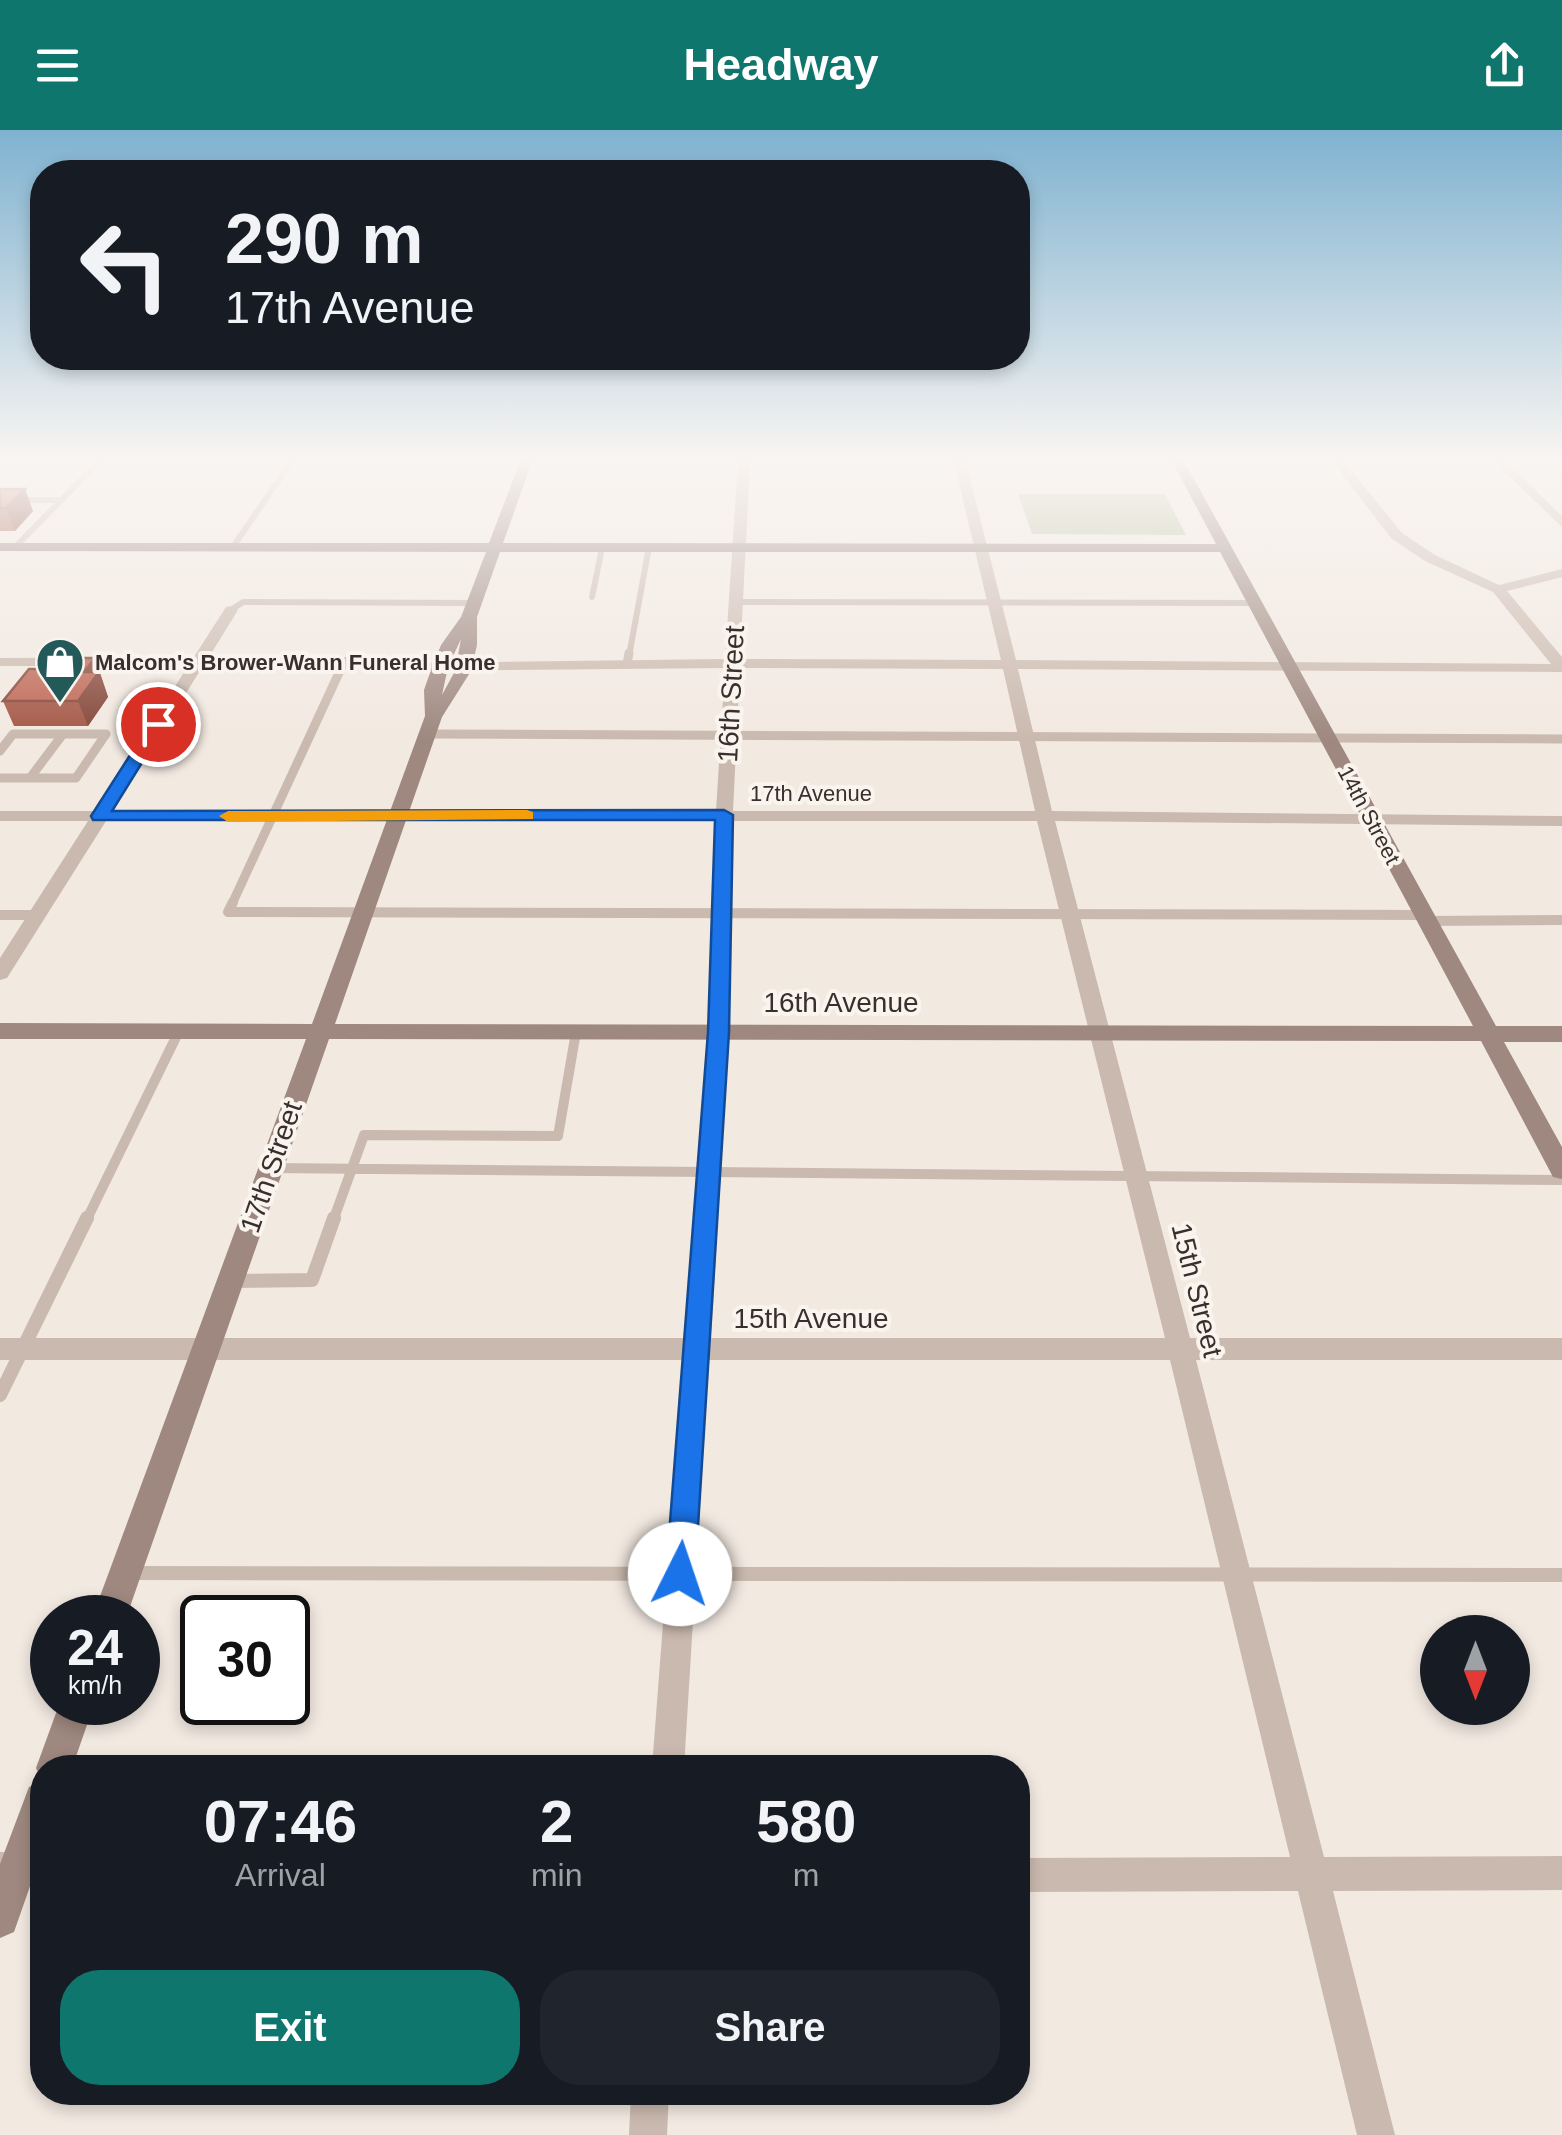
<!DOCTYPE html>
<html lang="en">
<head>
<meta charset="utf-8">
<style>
  :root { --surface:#171b24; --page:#20242c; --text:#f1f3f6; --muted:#9ea1a6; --accent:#0f766e }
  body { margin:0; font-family:Arial,sans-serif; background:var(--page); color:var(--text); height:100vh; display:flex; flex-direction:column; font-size:38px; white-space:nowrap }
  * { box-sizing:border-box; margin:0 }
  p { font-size:32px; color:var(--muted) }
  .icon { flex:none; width:55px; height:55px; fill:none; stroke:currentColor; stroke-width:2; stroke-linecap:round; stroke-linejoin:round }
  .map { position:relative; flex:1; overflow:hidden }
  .drawer { position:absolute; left:30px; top:1625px; width:1000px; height:350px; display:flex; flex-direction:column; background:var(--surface); border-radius:40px; box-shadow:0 5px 15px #0003 }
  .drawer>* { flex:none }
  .banner { position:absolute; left:30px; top:30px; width:1000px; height:210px; border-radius:40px; box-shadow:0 5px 15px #0003; background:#171b24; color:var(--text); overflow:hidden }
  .needle { width:65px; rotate:180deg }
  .tools { position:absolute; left:1420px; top:1485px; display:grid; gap:20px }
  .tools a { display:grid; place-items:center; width:110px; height:110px; border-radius:50%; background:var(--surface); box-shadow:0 5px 15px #0003; font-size:50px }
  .speed { position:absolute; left:30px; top:1465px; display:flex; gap:20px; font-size:50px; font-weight:700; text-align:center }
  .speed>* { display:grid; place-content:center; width:130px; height:130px; border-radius:50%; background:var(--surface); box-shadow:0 5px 15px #0003; line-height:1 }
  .speed small { font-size:25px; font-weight:400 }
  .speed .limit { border:5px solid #111; border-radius:15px; background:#fff; color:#111 }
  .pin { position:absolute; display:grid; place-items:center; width:85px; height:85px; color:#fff; margin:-42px; border:5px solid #fff; border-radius:50%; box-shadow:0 2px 10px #0007 }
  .me { position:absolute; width:110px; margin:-55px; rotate:4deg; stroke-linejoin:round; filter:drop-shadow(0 0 8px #0008) }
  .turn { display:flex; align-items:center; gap:35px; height:210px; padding:0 30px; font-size:45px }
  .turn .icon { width:130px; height:130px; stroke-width:2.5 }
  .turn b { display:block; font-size:70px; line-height:85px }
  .eta { display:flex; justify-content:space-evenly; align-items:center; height:170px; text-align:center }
  .eta b { font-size:60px; font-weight:700; line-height:70px }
  .primary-button { display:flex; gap:20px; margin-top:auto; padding:20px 30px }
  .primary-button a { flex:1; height:115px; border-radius:40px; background:var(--accent); color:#fff; font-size:40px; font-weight:700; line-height:115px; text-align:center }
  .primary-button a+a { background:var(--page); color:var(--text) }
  header { display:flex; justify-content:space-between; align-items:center; height:130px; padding:0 30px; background:var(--accent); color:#fff; font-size:45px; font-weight:700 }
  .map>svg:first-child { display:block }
  .green { fill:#b9c1a2 }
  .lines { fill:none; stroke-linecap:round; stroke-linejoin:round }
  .lane-far3 { stroke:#cab9ae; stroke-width:6 }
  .lane-far2 { stroke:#cab9ae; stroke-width:9 }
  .lane-far1 { stroke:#cab9ae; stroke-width:10 }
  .lane { stroke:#cab9ae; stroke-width:14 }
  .street { fill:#cab9ae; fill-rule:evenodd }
  .secondary { fill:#9e887f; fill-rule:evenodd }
  .wall { fill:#a45847 }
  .shaded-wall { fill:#86473a }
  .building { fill:#bf6653; stroke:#86473a; stroke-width:2.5 }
  .route { fill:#1a73e8; stroke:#114b97; stroke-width:2.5 }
  .slow { fill:#f59e0b }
  .labels { text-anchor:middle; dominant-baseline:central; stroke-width:8; stroke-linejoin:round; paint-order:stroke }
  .far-poi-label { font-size:22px; font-weight:bold; fill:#392f2c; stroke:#faf4ee; text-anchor:start }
  .far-street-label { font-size:22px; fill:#392f2c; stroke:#faf4ee }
  .street-label { font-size:28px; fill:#392f2c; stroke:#faf4ee }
</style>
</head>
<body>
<header><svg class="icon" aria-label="menu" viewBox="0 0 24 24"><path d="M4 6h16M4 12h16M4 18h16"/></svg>Headway<svg class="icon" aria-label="share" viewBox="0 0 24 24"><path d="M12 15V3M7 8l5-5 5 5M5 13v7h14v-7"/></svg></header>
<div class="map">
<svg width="1562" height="2005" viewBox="0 0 1562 2005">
  <rect width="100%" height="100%" fill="#f2e9e1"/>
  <path class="green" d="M1018,364H1165L1186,405L1032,404Z"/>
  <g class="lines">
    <path class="lane-far3" d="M0,370H61
      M15,417L102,329
      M233,417L293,329
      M592,467L602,418
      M736,472L1256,473
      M231,480L243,472L474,473
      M629,526L649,417"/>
    <path class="lane-far2" d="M627,534L629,523
      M427,604L1562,609
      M0,621L13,604H106L76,648H0
      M30,648L63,604
      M232,774L344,532"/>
    <path class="lane-far1" d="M233,772L228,782L1423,785
      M0,785H37
      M1426,791L1562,790
      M271,1038L1562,1050
      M86,1091L179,901
      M333,1091L364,1005L558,1006L576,902"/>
    <path class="lane" d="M231,1151L312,1150L334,1088
      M0,1265L87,1088
      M129,1443L1562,1445"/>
    <path class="street" d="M536,329H965L1016,530L1551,534L1493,462L1425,431L1392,409L1330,329H1342L1402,403L1435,425L1499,455L1562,439V447L1507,461L1562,527V542L1018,539L1052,681L1562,686V696L1055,691L1190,1208H1562V1230H1196L1324,1727L1562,1726V1760L1333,1761L1395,2005H1357L1298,1761L1018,1762V1728L1290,1727L1170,1230H709L684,1638H652L683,1230H0V1208H685L709,902L715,691H106L7,848L0,850V828L88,691H0V681H95L188,536H0V528L194,527L226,477L231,476L238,480L209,527H396L407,533L725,529L738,332H542ZM750,332H954L1001,530L740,529ZM203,536H377L407,541L725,538L716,681H112ZM740,538L1003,539L1035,681H733ZM733,691H1037L1165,1208H711L729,902Z
      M1491,329H1503L1562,386V397Z
      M0,1722H42V1756H0Z
      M631,1962H669L667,2005H629Z"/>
    <path class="secondary" d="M521,329H533L503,413L1216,414L1171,329H1183L1496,896H1562V912H1504L1562,1017V1049L1553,1047L1481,911L329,909L126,1488H92L306,909H0V893L312,894L425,586L424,560L432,537L441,515L461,487L486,422L0,421V413H489ZM500,422H1220L1473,896L335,894L442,587L471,541L477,515V487ZM461,509L455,541L442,565L448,537Z
      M60,1572H95L72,1638H42V1651L36,1638Z
      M42,1652V1722L14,1802L0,1808V1734L29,1657Z"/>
  </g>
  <path class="wall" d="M0,359L33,381L15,401H0Z
    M95,528L108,567L88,596H14L3,571L37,539Z"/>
  <path class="shaded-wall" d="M25,359L33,381L15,401L6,378Z
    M95,528L108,567L88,596L78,571L84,542Z"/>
  <path class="building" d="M0,359H25L6,378H0Z
    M45,528H95L84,542H99L78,571H3L29,539H37Z"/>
  <linearGradient id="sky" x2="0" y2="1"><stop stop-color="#7fb2d0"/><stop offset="0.54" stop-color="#f9f5f2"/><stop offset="1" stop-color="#f9f5f2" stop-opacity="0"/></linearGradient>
  <rect width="1562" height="610" fill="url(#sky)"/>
  <path class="route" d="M158,589L166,594L112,681L724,680L733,685L729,902L695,1444L691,1454L680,1458L670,1454L666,1444L708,902L715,690H93L91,686L150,594Z"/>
  <path class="slow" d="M527,680L533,682V689L228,692L219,686L228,681Z"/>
  <defs>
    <g id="shop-pin" transform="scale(2.5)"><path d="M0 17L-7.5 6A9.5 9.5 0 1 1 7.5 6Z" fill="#235959" stroke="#faf4ee"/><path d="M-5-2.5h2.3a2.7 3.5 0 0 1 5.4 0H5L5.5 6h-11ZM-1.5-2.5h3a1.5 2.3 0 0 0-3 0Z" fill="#fff"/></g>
  </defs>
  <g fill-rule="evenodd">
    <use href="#shop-pin" x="60" y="532"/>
  </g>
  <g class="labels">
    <g class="far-poi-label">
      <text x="95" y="532">Malcom's Brower-Wann Funeral Home</text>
    </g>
    <g class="far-street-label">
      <text x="811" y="663">17th Avenue</text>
      <text transform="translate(1369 685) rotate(62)">14th Street</text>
    </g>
    <g class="street-label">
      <text transform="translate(731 564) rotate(-87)">16th Street</text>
      <text x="841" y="872">16th Avenue</text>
      <text transform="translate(271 1037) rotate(-71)">17th Street</text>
      <text transform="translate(1197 1160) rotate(76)">15th Street</text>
      <text x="811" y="1188">15th Avenue</text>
    </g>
  </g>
</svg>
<div class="tools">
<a><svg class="needle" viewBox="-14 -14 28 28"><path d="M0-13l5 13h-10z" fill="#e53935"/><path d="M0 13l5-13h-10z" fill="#9ea1a6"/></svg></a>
</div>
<div class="speed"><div>24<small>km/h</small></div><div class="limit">30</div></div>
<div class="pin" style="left:158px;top:594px;background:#d93025"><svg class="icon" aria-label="arrive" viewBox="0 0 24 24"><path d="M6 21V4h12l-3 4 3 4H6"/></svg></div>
<svg class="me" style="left:680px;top:1444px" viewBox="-20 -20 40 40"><circle r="19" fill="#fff"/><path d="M0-13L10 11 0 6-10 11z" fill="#1a73e8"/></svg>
<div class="banner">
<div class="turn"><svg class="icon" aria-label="left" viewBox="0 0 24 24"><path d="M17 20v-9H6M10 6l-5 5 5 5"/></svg><div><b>290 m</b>17th Avenue</div></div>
</div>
<section class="drawer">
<div class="eta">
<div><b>07:46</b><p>Arrival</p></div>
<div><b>2</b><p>min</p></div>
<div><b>580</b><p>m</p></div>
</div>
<div class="primary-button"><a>Exit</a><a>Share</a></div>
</section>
</div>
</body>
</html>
